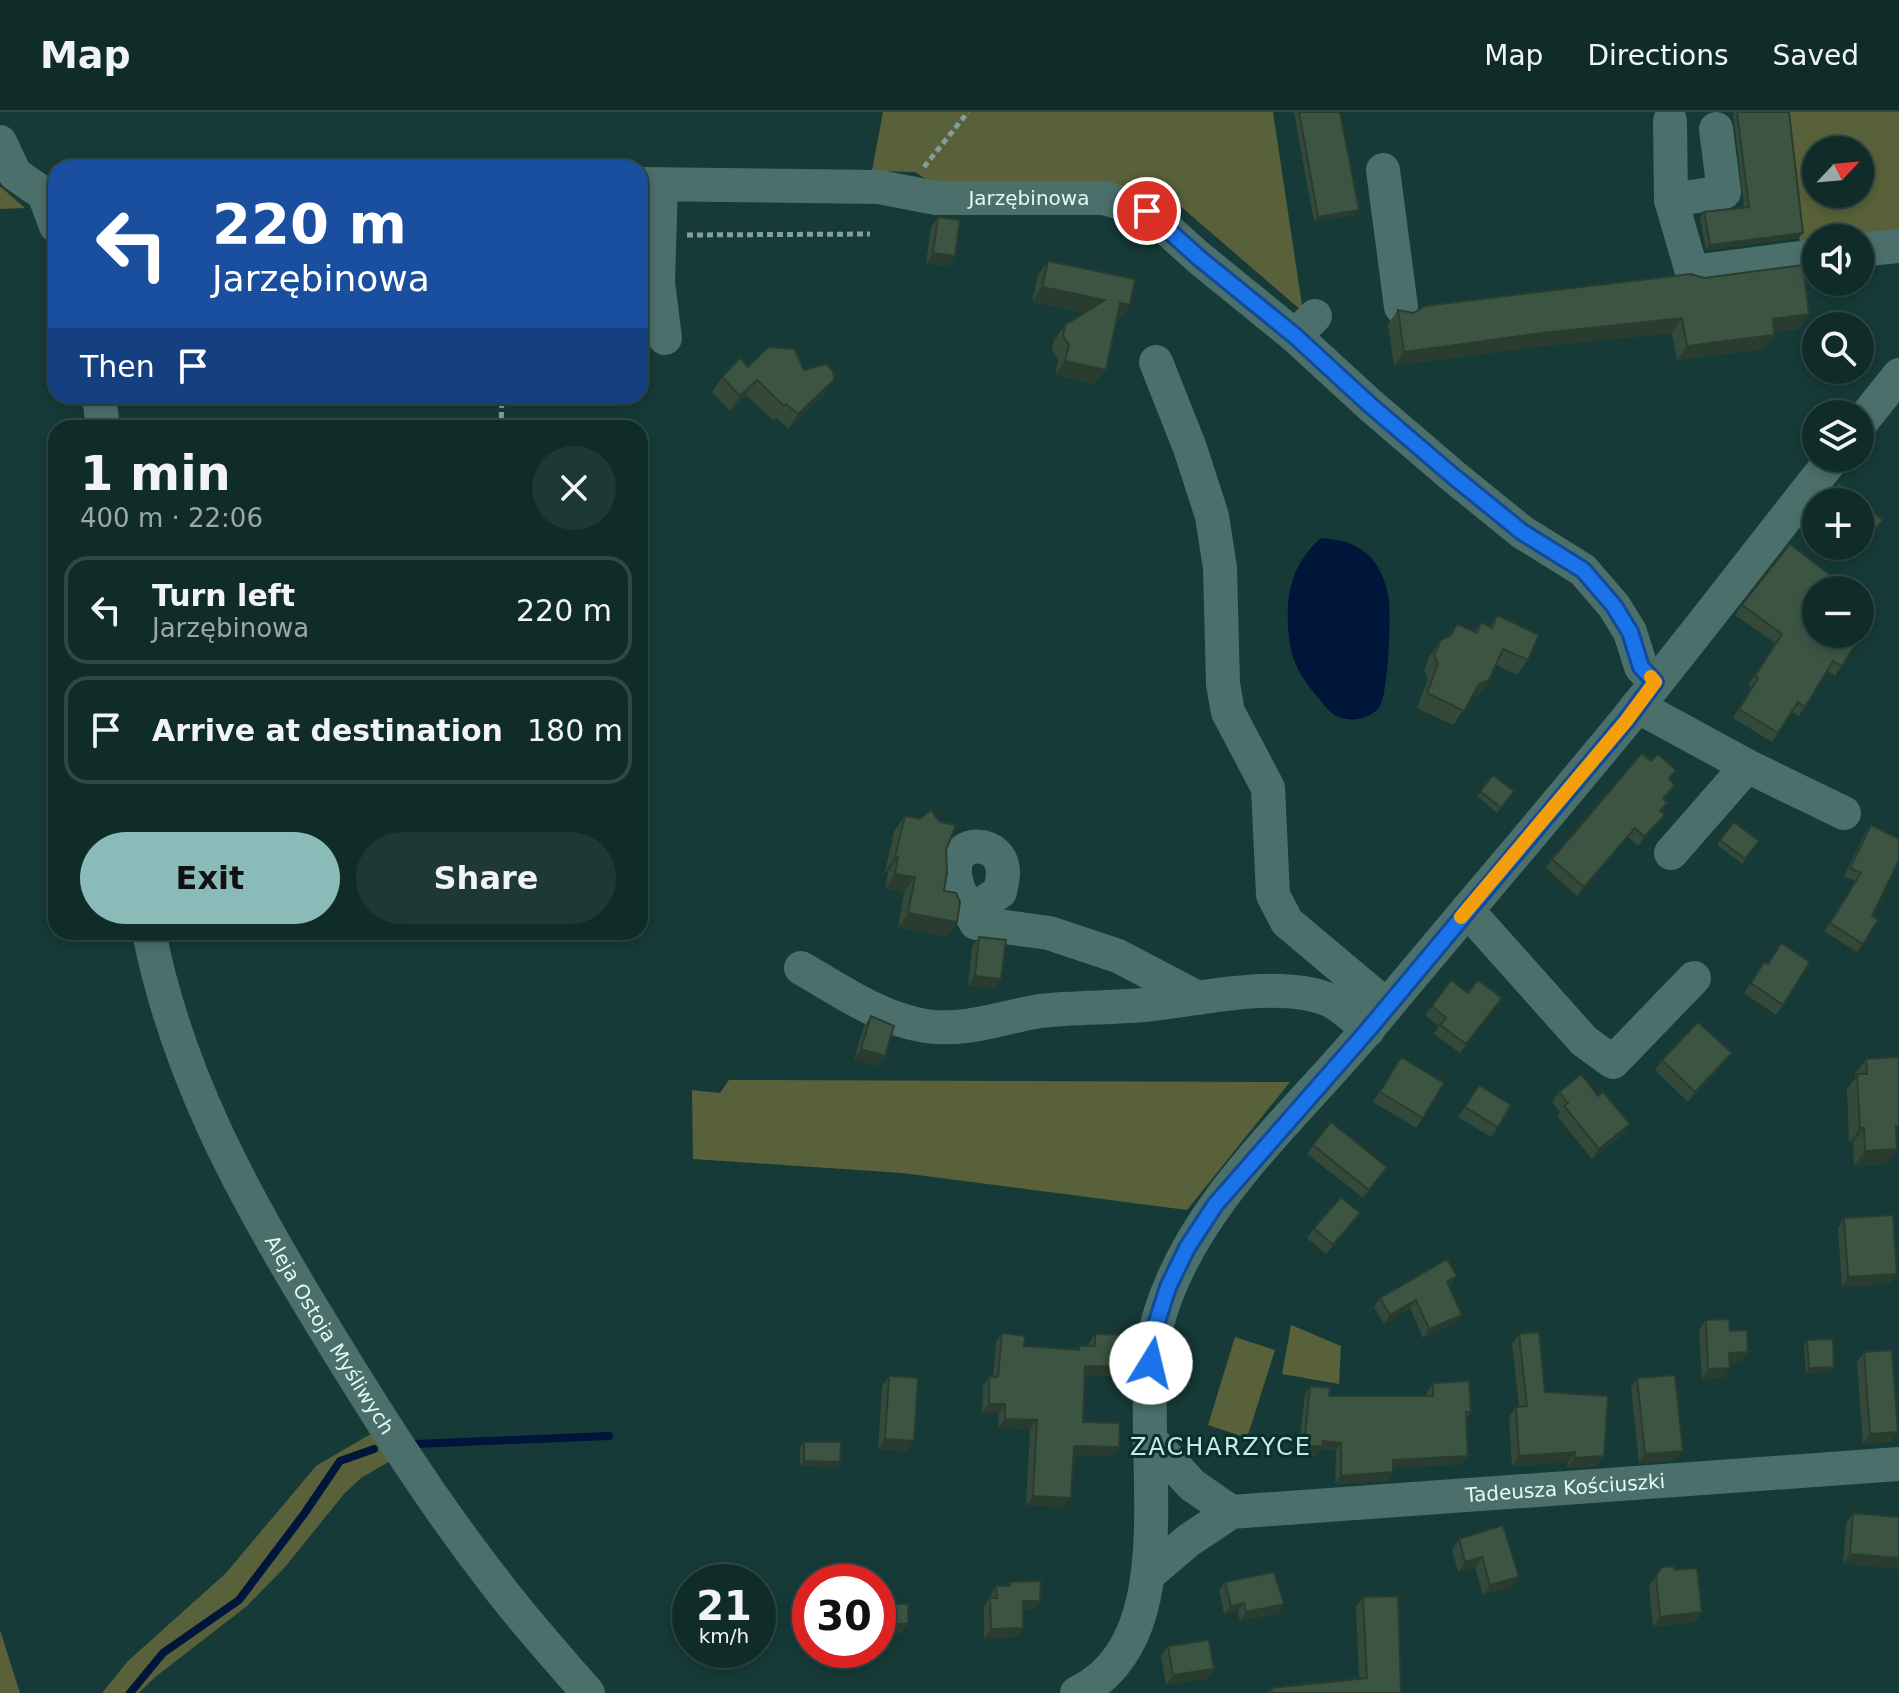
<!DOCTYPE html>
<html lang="en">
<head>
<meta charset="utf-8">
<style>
  :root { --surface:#102c29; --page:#1e3835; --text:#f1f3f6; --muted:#9ca7a8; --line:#304846; --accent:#8bbbb9 }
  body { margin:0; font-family:"DejaVu Sans",sans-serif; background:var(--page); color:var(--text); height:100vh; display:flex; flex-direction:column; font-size:30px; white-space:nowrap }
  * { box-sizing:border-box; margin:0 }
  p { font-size:26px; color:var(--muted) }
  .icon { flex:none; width:44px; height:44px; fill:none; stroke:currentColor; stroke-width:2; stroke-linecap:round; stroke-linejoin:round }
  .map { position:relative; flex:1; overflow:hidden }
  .side { position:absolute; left:48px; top:308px; width:600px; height:520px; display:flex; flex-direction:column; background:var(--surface); border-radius:24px; box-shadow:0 4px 12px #0003,0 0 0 2px var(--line) }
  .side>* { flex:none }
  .top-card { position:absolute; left:48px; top:48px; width:600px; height:244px; border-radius:24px; box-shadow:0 4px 12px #0003,0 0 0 2px var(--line); background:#1a4fa0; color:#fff; overflow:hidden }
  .needle { width:52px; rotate:64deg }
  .controls { position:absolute; left:1802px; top:24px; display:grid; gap:16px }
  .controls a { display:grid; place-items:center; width:72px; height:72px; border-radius:50%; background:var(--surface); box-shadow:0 4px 12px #0003,0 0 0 2px var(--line); font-size:40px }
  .speed { position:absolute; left:672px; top:1452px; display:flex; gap:16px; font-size:40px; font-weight:700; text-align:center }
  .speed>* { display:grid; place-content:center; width:104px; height:104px; border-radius:50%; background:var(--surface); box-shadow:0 4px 12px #0003,0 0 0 2px var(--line); line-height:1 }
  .speed small { font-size:20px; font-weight:400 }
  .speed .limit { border:12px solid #d22; background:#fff; color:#111 }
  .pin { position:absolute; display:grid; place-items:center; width:68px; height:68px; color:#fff; margin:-34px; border:4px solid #fff; border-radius:50%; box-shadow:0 2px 8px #0007 }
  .me { position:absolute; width:88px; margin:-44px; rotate:9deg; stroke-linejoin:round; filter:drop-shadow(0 0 6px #0008) }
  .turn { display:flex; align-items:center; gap:28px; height:168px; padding:0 32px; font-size:36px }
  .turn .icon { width:104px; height:104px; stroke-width:2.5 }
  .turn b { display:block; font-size:56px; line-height:68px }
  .then { display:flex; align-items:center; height:76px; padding:0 32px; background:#0003; gap:16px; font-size:30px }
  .round { display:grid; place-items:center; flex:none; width:84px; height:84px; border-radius:42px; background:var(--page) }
  .head { display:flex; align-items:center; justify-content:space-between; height:136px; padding:0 32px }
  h1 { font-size:48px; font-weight:800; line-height:60px }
  .button { display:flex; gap:16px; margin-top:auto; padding:16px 32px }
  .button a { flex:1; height:92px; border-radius:48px; background:var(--accent); color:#111; font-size:32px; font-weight:800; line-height:92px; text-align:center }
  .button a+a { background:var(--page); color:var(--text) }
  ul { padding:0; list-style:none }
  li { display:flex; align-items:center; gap:24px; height:108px; margin:0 16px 12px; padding:0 16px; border:4px solid var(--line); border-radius:24px }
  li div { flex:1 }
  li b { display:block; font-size:30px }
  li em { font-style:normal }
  header { display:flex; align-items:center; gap:48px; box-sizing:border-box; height:112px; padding:0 40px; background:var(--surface); border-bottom:2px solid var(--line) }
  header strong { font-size:38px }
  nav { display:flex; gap:44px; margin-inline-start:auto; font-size:28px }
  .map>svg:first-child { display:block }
  .green { fill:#586139; fill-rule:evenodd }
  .water { fill:#00153a }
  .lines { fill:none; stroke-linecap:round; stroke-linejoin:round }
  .stream { stroke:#00153a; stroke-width:8 }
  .path { stroke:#839e9b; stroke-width:5; stroke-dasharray:6 4; stroke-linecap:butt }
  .minor { stroke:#4b6f6b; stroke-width:34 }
  .wall { fill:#34493a }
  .shaded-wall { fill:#2a3c2f }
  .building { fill:#3c5543; stroke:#2a3c2f; stroke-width:2 }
  .route-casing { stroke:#114b97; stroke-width:20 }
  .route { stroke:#1a73e8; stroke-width:14 }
  .slow { stroke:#f59e0b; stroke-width:14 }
  .labels { text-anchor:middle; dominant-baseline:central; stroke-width:6; stroke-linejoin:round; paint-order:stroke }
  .street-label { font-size:20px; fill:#e5f9f6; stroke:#0a302d }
  .quarter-label { font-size:24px; letter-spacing:2px; fill:#c3ebe7; stroke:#0a302d }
</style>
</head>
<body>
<header>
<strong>Map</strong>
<nav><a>Map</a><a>Directions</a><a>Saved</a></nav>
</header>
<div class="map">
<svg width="1899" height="1581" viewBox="0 0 1899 1581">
  <rect width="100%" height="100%" fill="#163a37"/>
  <path class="green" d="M883,0H1273L1303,200L1164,80L947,81L915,60L872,59Z
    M1785,0H1899V122L1860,126H1816V131L1800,132ZM1816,38H1860V82H1816Z
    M0,75H1L25,96L0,97Z
    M729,968L1290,970L1187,1098L902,1061L693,1047L692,978L720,981Z
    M1291,1213L1341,1234L1339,1272L1282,1262Z
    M1235,1225L1275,1238L1247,1326L1208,1313Z
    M374,1320L392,1348L361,1366L344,1382L285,1455L247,1494L154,1566L139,1581H102L128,1549L226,1461L316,1354Z
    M0,1518L20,1581H0Z"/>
  <path class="water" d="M1321,426C1338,428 1352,429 1366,441C1378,451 1385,467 1388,483C1392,499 1388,578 1381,592C1373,608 1347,612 1333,602C1329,599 1324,593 1321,589C1304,570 1291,550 1289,525C1285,484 1290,454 1321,426Z"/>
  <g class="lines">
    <path class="stream" d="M415,1332L609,1324
      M130,1581L163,1541L239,1488L304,1402L340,1349L374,1337"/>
    <path class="path" d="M924,55L968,0
      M687,123L870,122
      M501,316L502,284"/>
    <g class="minor">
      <path d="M1670,9L1671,88L1692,160L1816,144"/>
      <path d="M0,30L15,62L44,82L56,114"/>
      <path d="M1383,58L1401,195"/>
      <path id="s1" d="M640,72L879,75L936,86H1104L1147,99L1198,145L1295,224L1369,292L1453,364L1522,420L1583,458L1614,494L1630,520L1641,555L1655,570"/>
      <path d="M661,73L658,170L665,226"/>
      <path d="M1671,88L1724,80L1716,17"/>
      <path d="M1860,138L1899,134"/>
      <path d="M1295,224L1315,204"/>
      <path d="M1156,250L1190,336L1212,404L1220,456L1223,572L1228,600L1268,676L1273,783L1287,810L1387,894"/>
      <path d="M99,284L103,316"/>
      <path d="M1860,312L1899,263"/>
      <path d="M1637,594L1747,654L1844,701"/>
      <path d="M1671,741L1747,654"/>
      <path d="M1467,798L1584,929L1613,950L1694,866"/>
      <path d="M970,799L1000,780C1001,774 1003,767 1003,761C1003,727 955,726 955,757C954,776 968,795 976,811L1049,821L1118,844L1198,886"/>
      <path id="s2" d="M149,820C176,958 240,1077 312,1196C369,1290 427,1383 494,1469C523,1508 556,1544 588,1581"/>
      <path d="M801,856C841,879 880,907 926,914C965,920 1003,905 1040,899C1074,895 1109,896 1143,893C1197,888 1278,867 1329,888C1343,894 1356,908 1368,918"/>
      <path d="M1150,1327L1192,1373L1231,1400"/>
      <path id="s3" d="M1149,1462L1189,1428L1231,1400L1899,1352"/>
      <path d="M1077,1581C1198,1522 1126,1311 1160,1202C1195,1088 1297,1003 1371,913C1455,812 1540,713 1623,612C1694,525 1763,434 1833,346"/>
    </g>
  </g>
  <path class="wall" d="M1294,0H1340L1355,103L1314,110Z
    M1733,0H1789L1799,126L1706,138L1700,105L1704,100L1744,95Z
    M938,105L955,144L948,154L926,151L931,115Z
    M1048,149L1130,193L1119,208L1117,207L1095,272L1055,263L1058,248L1052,238L1054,228L1065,213L1085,201L1032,190L1038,163Z
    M1530,181L1799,217L1774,220V223L1764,237L1677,248L1672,221L1533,235L1394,254L1388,212L1398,198L1413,201Z
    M748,255L804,258L823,283L788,317L776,306L774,309L746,283L730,299L712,280L722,265Z
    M1860,390L1883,408L1857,441L1849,434H1860Z
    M1742,493L1814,494L1861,524L1835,564L1827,558L1799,604L1792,600L1772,630L1733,606L1752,575L1748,573L1775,531L1735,503Z
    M1497,503L1528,548L1517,563L1496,553L1489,568L1479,583L1471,586L1453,613L1417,596L1428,567L1424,558L1430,543L1441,528L1447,525L1457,512L1475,520L1481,510L1490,514Z
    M1493,663L1514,679L1497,701L1477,684Z
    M1670,668L1675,673L1664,687L1667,691L1661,700L1658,712L1638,734L1628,725L1577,784L1546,756L1552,747Z
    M905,704L946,738L944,779L957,810L947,824L898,816L904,780L885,777L888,760H885L894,719Z
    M1734,710L1759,729L1742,752L1717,733Z
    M1871,713L1872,804L1863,832L1857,840L1824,819L1855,769L1844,764L1865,721Z
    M979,825L1001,867L994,877L968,874L972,835Z
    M1781,831L1783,893L1776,903L1744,881L1764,850L1767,852Z
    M1451,868L1468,881L1496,895L1460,941L1434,922L1439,914L1425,903Z
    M871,904L885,944L878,954L854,947L864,914Z
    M1401,945L1423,1006L1416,1016L1373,990Z
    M1866,947L1896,1022L1887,1052L1854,1054L1853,1031H1849L1847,977L1856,965L1855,962Z
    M1662,948L1725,950L1688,990L1655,958Z
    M1479,973L1498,1015L1491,1025L1458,1005Z
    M1559,980L1598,984L1630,1012L1623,1022L1592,1047L1557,1004L1560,1000L1552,990Z
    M1313,1033L1381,1064L1363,1086L1307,1042Z
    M1844,1106L1897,1162L1890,1172L1842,1175L1838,1116Z
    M1353,1111L1326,1142L1307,1126L1314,1116Z
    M1451,1173L1449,1174L1456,1211L1423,1226L1410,1196L1384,1212L1374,1195L1380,1186Z
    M1706,1208L1730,1219L1748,1240L1741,1250L1730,1251V1256L1723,1266L1702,1267L1699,1218Z
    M1002,1221L1024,1234L1077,1238L1079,1234H1088L1089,1231L1095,1222L1135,1255L1129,1264L1085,1263L1083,1310L1113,1344L1074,1343L1064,1395L1026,1393L1030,1317L998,1316L999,1301H982L983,1274L989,1265H993L996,1230Z
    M1519,1222L1545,1280L1597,1354L1567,1356L1568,1350L1512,1354L1509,1305L1516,1295H1519L1512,1232Z
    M1807,1228L1834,1255L1831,1260L1806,1261L1804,1233Z
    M1864,1240L1891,1330L1863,1332L1857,1250Z
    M889,1264L907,1339L878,1337L882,1274Z
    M1637,1266L1676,1348L1639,1351L1631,1275Z
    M1433,1271L1471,1300L1466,1306L1468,1344L1462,1352L1393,1356V1360L1387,1369L1335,1372L1336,1339L1321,1337L1316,1344L1298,1341L1305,1282L1310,1274L1329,1284H1427V1280Z
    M804,1330L837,1355L800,1354V1335Z
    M1853,1401L1899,1405L1843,1452L1846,1411Z
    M1503,1413L1512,1475L1483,1483L1475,1455L1458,1460L1452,1437L1459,1427Z
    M1662,1455L1675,1458L1702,1500L1695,1510L1653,1515L1649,1474Z
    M1010,1470L1040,1489L1034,1498H1023V1516L1017,1525L984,1526V1495L996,1474H1007Z
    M1225,1470L1284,1492L1278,1501L1240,1509L1238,1499L1224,1502L1219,1478Z
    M1363,1485L1401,1581H1267L1271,1576L1359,1566L1356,1495Z
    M1168,1534L1214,1557L1207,1567L1166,1573L1161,1544Z"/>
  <path class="shaded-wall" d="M1359,98L1355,103L1314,110L1318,105Z
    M1803,121L1799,126L1706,138L1710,133Z
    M933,141L955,144L948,154L926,151Z
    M1042,175L1105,188L1095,203L1032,190Z
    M1120,191L1130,193L1119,208L1110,206Z
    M1809,202L1799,217L1763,221L1773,207Z
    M1682,206L1672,221L1533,235L1394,254L1404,240L1543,221Z
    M1774,223L1764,237L1677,248L1687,234Z
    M1065,249L1106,258L1095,272L1055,263Z
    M757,268L746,283L730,299L740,284Z
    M834,268L823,283L788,317L798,302Z
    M1489,568L1479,583L1469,586L1479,572Z
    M1665,703L1658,712L1638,734L1644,725Z
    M1635,716L1628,725L1577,784L1584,775Z
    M895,745H898L888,760H885Z
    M895,762L915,765L904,780L885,777Z
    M908,801L957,810L947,824L898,816Z
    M975,864L1001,867L994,877L968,874Z
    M861,937L885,944L878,954L854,947Z
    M1732,941L1725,950L1688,990L1695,980Z
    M1630,1012L1623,1022L1592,1047L1599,1037Z
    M1860,1016H1864L1853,1031H1849Z
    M1897,1037L1887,1052L1854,1054L1865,1039Z
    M1360,1101L1353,1111L1326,1142L1333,1133Z
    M1897,1162L1890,1172L1842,1175L1848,1165Z
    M1457,1164L1451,1173L1441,1178L1447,1170Z
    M1416,1188L1410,1196L1384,1212L1390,1203Z
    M1462,1203L1456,1211L1423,1226L1429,1217Z
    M1748,1240L1741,1250L1722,1251L1729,1241Z
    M1085,1254L1135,1255L1129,1264L1079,1263Z
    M1834,1255L1831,1260L1806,1261L1809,1256Z
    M1730,1256L1723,1266L1702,1267L1708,1257Z
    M989,1292H1005L999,1301H982Z
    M1005,1307L1037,1308L1030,1317L998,1316Z
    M1898,1320L1891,1330L1863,1332L1870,1322Z
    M885,1327L914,1329L907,1339L878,1337Z
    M1323,1329L1341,1331L1336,1339L1321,1337L1316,1344L1298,1341L1304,1333Z
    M1074,1334L1119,1335L1113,1344L1068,1343Z
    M1683,1339L1676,1348L1639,1351L1645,1342Z
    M1575,1340L1568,1350L1512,1354L1519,1344Z
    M1468,1344L1462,1352L1387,1357L1393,1348Z
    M1604,1344L1597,1354L1567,1356L1574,1346Z
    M804,1349L840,1350L837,1355L800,1354Z
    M1393,1360L1387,1369L1335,1372L1341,1364Z
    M1033,1384L1071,1386L1064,1395L1026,1393Z
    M1850,1442L1899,1446V1457L1843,1452Z
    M1482,1445L1475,1455L1458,1460L1465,1450Z
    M1519,1465L1512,1475L1483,1483L1490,1473Z
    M1023,1489H1040L1034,1498H1016Z
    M1244,1491L1238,1499L1224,1502L1231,1494Z
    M1284,1492L1278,1501L1240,1509L1246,1500Z
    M1702,1500L1695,1510L1653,1515L1660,1505Z
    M878,1512H908L901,1522H878Z
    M1023,1516L1017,1525L984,1526L991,1517Z
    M1214,1557L1207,1567L1166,1573L1173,1563Z"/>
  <path class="building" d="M1299,0H1340L1359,98L1318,105Z
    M1737,0H1789L1803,121L1710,133L1704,100L1749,95Z
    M938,105L960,108L955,144L933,141Z
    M1048,149L1135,167L1130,193L1120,191L1106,258L1065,249L1069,233L1063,224L1065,213L1105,188L1042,175Z
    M1803,153L1809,202L1773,207L1774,223L1687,234L1682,206L1543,221L1404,240L1398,198L1413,201L1425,194L1530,181L1691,162L1704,166Z
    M768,235L794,237L804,258L826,252L833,259L834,268L798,302L786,292L784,294L757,268L740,284L722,265L740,246L748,255Z
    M1839,371L1883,408L1864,431L1860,427V390H1823Z
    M1790,432L1834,466L1825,478H1816V490L1814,493L1816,495V522H1859L1861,524L1842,554L1833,549L1805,595L1798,590L1778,621L1739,597L1758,566L1755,564L1782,522L1742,493Z
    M1497,503L1539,523L1528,548L1503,537L1489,568L1479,572L1464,599L1427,581L1438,552L1434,543L1441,528L1451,523L1457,512L1477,521L1481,510L1492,516Z
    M1642,641L1651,649L1658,642L1676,658L1669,667L1675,673L1663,686L1667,691L1660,699L1665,703L1644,725L1635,716L1584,775L1552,747Z
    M1493,663L1514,679L1501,696L1480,679Z
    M931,698L940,710L956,713L946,738L947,760L944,779L956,781L960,790L957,810L908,801L915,765L895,762L898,745H895L905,704L920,707Z
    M1734,710L1759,729L1745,747L1720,728Z
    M1871,713L1899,727V748L1872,804L1878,808L1863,832L1830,811L1861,761L1850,756Z
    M979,825L1006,828L1001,867L975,864Z
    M1781,831L1810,850L1783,893L1751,871L1764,850L1768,852Z
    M1451,868L1468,881L1478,868L1502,886L1466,932L1440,913L1446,906L1432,894Z
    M871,904L894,914L885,944L861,937Z
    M1698,910L1732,941L1695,980L1662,948Z
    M1401,945L1444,971L1423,1006L1380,980Z
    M1899,945V1014H1896L1897,1037L1865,1039L1864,1016H1860L1857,962H1867L1866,947Z
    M1581,962L1598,984L1603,980L1630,1012L1599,1037L1564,994L1568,991L1559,980Z
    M1479,973L1511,993L1498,1015L1465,995Z
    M1331,1010L1387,1055L1369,1078L1313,1033Z
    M1341,1085L1360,1101L1333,1133L1314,1116Z
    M1893,1103L1897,1162L1848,1165L1844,1106Z
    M1447,1147L1457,1164L1447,1170L1462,1203L1429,1217L1416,1188L1390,1203L1380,1186Z
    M1729,1207L1730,1219L1747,1218L1748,1240L1729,1241L1730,1256L1708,1257L1706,1208Z
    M1539,1220L1545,1280L1608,1284L1604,1344L1574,1346L1575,1340L1519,1344L1516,1295L1527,1294L1519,1222Z
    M1002,1221L1025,1224L1024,1234L1079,1238V1234H1095V1222L1135,1223V1255L1085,1254L1083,1310L1120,1311L1119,1335L1074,1334L1071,1386L1033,1384L1037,1308L1005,1307V1292H989V1265H998Z
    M1833,1227L1834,1255L1809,1256L1807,1228Z
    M1892,1238L1898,1320L1870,1322L1864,1240Z
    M1675,1263L1683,1339L1645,1342L1637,1266Z
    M889,1264L918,1266L914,1329L885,1327Z
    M1469,1269L1471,1300H1466L1468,1344L1393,1348V1360L1341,1364V1331L1323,1329L1322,1335L1304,1333L1310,1274L1330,1276L1329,1284H1433V1271Z
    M804,1330H841L840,1350L804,1349Z
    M1853,1401L1899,1405V1446L1850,1442Z
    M1503,1413L1519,1465L1490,1473L1482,1445L1465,1450L1459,1427Z
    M1673,1454L1675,1458L1697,1456L1702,1500L1660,1505L1656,1464L1662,1455Z
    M1274,1460L1284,1492L1246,1500L1244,1491L1231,1494L1225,1470Z
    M1041,1469L1040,1489H1023V1516L991,1517L990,1486H997L996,1474H1010V1470Z
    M1398,1484L1401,1581H1272L1271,1576L1367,1566L1363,1485Z
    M878,1492H908V1512H878Z
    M1209,1528L1214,1557L1173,1563L1168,1534Z"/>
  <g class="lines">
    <g class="route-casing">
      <path id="route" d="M1147,99L1198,145L1295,224L1369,292L1453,364L1522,420L1583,458L1614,494L1630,520L1641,555L1655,570L1626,609L1368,918L1215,1093L1187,1136L1168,1175L1156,1213L1151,1251"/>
    </g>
    <use href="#route" class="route"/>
    <path class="slow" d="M1461,805L1626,609L1655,570L1651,565"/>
  </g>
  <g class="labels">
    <g class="street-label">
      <text stroke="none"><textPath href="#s1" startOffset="390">Jarzębinowa</textPath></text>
      <text stroke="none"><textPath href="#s2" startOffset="444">Aleja Ostoja Myśliwych</textPath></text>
      <text stroke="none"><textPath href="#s3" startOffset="438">Tadeusza Kościuszki</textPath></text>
    </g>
    <g class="quarter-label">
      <text x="1221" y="1335">ZACHARZYCE</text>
    </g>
  </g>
</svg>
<div class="controls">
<a><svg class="needle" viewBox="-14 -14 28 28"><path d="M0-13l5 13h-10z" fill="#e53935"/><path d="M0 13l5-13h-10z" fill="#9ca7a8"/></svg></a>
<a><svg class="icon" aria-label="sound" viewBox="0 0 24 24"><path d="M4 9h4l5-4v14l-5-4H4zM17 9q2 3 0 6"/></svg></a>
<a><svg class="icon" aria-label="search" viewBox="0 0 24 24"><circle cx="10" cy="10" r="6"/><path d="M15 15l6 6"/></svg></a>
<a><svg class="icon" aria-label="layers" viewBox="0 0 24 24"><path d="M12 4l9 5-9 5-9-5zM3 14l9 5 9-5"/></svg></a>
<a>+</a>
<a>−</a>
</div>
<div class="speed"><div>21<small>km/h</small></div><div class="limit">30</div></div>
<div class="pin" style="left:1147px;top:99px;background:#d93025"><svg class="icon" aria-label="arrive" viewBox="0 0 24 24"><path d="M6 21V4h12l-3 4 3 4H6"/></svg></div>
<svg class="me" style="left:1151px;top:1251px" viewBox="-20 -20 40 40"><circle r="19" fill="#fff"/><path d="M0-13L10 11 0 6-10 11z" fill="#1a73e8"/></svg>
<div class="top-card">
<div class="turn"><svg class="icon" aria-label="left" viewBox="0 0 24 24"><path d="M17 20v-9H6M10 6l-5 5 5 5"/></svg><div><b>220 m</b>Jarzębinowa</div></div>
<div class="then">Then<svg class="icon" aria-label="arrive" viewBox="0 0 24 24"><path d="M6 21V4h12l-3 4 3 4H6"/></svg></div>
</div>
<section class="side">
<div class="head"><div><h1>1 min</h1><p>400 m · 22:06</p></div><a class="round"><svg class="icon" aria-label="close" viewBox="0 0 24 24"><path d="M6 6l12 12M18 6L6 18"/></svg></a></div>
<ul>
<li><svg class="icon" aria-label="left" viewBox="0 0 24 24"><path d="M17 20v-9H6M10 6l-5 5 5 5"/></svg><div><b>Turn left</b><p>Jarzębinowa</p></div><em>220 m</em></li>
<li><svg class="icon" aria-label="arrive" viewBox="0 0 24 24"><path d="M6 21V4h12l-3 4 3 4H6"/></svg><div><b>Arrive at destination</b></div><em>180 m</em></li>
</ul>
<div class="button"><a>Exit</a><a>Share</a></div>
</section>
</div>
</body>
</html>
